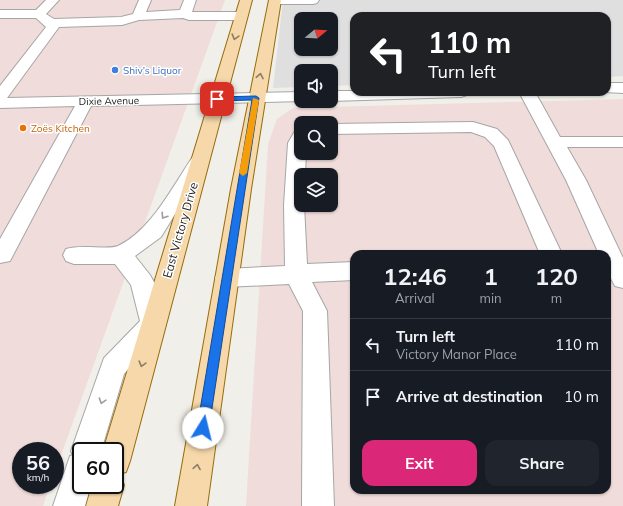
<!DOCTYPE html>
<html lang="en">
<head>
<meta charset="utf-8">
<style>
  :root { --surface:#171b24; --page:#20242c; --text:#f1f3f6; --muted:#9ea1a6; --line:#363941; --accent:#db2777 }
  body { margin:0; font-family:Mulish,sans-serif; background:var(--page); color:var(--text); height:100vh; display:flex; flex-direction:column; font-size:15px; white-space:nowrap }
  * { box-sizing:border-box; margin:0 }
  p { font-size:13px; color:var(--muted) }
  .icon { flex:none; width:22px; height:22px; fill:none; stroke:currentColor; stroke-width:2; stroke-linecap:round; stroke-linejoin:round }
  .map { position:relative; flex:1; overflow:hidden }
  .drawer { position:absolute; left:350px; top:250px; width:261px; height:244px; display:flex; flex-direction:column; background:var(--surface); border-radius:12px; box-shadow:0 1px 3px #0004 }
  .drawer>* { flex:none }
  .top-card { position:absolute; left:350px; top:12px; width:261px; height:84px; border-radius:12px; box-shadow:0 1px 3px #0004; background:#202124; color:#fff; overflow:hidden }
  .needle { width:26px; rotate:72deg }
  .fabs { position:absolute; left:294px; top:12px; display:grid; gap:8px }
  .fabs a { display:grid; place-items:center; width:44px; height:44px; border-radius:8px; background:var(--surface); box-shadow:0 1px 3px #0004; font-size:20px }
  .speed { position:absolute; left:12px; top:442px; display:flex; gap:8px; font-size:20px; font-weight:700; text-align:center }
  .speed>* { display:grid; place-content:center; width:52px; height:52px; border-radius:50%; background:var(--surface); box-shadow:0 1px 3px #0004; line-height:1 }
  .speed small { font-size:10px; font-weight:400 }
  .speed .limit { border:2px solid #111; border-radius:6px; background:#fff; color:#111 }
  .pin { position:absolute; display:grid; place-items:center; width:34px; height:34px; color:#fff; margin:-17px; border-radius:8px; box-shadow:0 2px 6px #0006 }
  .me { position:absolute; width:44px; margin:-22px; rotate:9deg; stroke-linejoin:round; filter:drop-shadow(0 0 3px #0008) }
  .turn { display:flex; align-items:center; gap:14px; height:84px; padding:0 12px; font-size:18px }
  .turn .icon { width:52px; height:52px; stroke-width:2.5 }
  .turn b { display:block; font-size:28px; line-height:34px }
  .eta { display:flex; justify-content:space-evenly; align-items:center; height:68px; text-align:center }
  .eta b { font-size:24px; font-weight:700; line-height:28px }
  .button { display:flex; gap:8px; margin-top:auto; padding:8px 12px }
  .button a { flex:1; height:46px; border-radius:12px; background:var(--accent); color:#fff; font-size:16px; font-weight:700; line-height:46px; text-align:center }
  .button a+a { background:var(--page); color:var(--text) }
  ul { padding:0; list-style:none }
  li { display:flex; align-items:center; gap:12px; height:52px; padding:0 12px; border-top:1px solid var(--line) }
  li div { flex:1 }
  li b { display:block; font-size:15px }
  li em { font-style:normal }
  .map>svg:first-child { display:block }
  .residential { fill:#e0dfdf; fill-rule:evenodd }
  .commercial { fill:#f0dcda; fill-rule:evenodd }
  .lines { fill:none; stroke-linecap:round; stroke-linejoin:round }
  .minor-casing { stroke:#a6a6a6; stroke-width:2 }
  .major-casing { stroke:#956d0b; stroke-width:2 }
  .minor { fill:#fff; fill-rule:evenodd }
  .major { fill:#f6d8aa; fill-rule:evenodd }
  .oneway { stroke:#8c7d66 }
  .oneway2 { stroke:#9c9c9c }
  .route { fill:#1a73e8; stroke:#114b97 }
  .slow { fill:#f59e0b }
  .shop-dot { fill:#3f7fe0; stroke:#fff; stroke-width:1.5 }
  .food-dot { fill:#e8710a; stroke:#fff; stroke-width:1.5 }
  .labels { text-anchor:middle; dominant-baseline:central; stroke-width:3; stroke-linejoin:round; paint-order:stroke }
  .far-shop-label { font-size:10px; fill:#366cbe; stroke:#fff; text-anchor:start }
  .far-street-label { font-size:10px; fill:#222; stroke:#fff }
  .far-food-label { font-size:10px; fill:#c56008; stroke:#fff; text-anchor:start }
  .street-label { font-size:12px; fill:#222; stroke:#fff }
</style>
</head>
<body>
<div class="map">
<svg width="623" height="506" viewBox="0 0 623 506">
  <rect width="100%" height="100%" fill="#f1efe9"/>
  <path class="residential" d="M283,0H623V76L607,77V16H354V85L331,86V71H301V87L273,88ZM301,19H331V49H301Z"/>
  <path class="commercial" d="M0,0H225L55,472V451H21V485H50L43,506H0Z
    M623,99V506H246L268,144L277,119L293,108ZM301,123H331V153H301ZM301,175H331V205H301ZM354,254H607V490H354Z"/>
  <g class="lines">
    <g class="minor-casing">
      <path id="minor" d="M46,0H59L46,14L54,19L121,17L133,14L139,0H151L146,12L180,10L184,0H196L192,12H241L245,13L247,16L245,19L241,20H189L183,18L139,20L122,25L59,27L7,98L301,92V101H304L91,106L10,261L0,263V239L75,106L0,108V86L46,27L36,18H0V10H36Z
        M269,0H319L317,3L313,4H275L271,3Z
        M607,83H623V93L604,92H607Z
        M331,91H354V92H469L467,95L461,97L331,101Z
        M519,92H535L560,137H623V147H567L586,180L623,258V288L615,286L607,271V254H599L566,180Z
        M473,122L497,129L508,140L562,254H540L494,146L485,137L471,132L331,134V124Z
        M301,130V153H306L305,175H301V205H304L307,264L354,262V280L312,282L327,311L334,506H302L303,311L289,284L226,287L218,285L215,278L218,271L226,269L285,266L284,205L288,143L295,131Z
        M200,153L206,155L209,159L161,237L135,256L150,275L154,282L165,324L162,332L124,374L101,451H81V485H91L85,506H53L70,456L73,455L71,451L104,358L140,321L131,285L115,264H74L66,261L63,255L66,249C81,244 108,250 118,246C152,230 173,185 194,155Z"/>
    </g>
    <g class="major-casing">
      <path id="major" d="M240,0H252L130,461L126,472L119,474L124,485L118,506H86L92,485H115V451H103Z
        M269,0H281L251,189L207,506H175L231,189Z"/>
    </g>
    <use href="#minor" class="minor"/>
    <use href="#major" class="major"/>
  </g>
  <defs><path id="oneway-chevron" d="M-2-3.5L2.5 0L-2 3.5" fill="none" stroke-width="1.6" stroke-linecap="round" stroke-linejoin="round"/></defs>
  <g class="oneway">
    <use href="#oneway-chevron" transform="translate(235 37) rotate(106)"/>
    <use href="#oneway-chevron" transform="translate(260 76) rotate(-79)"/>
    <use href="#oneway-chevron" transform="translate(142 364) rotate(106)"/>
    <use href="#oneway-chevron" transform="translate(197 467) rotate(-81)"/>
  </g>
  <g class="oneway2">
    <use href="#oneway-chevron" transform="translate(164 216) rotate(123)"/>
    <use href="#oneway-chevron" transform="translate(102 401) rotate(108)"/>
  </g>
  <path class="route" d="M256,96L259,98L209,428L207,432L203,434L199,432L197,428L252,100L217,101L214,99L217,97Z"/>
  <path class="slow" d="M253,98L259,100L247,173L243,176L239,173Z"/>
  <circle class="shop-dot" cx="115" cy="70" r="4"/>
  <circle class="food-dot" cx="23" cy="128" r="4"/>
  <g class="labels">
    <g class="far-shop-label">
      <text x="123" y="70">Shiv’s Liquor</text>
    </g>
    <g class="far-street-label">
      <text transform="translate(109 101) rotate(-1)">Dixie Avenue</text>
    </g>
    <g class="far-food-label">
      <text x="31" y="128">Zoës Kitchen</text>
    </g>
    <g class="street-label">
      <text transform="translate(180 230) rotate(-74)">East Victory Drive</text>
    </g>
  </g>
</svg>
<div class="fabs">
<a><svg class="needle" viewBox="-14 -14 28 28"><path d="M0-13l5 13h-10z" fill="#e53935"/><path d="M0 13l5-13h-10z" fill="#9ea1a6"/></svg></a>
<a><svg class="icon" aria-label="sound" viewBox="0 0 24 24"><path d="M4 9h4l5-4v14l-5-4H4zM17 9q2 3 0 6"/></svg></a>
<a><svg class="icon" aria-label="search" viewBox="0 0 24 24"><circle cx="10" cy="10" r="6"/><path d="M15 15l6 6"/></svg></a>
<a><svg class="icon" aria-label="layers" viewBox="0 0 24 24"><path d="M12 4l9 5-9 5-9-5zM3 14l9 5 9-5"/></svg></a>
</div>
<div class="speed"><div>56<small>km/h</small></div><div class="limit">60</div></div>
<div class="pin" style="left:217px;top:99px;background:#d93025"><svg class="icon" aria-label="arrive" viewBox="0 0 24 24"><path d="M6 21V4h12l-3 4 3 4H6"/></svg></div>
<svg class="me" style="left:203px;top:428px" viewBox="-20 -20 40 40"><circle r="19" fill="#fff"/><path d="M0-13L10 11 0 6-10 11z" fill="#1a73e8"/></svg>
<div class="top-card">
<div class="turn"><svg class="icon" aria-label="left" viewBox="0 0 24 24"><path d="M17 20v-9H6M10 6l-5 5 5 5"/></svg><div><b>110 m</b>Turn left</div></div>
</div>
<section class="drawer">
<div class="eta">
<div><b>12:46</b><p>Arrival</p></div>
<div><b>1</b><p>min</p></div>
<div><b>120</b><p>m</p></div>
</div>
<ul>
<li><svg class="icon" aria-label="left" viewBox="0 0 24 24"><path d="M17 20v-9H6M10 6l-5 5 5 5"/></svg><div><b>Turn left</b><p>Victory Manor Place</p></div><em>110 m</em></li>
<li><svg class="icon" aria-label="arrive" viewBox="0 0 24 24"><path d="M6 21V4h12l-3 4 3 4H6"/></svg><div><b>Arrive at destination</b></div><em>10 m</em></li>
</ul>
<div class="button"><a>Exit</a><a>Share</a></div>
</section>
</div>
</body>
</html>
